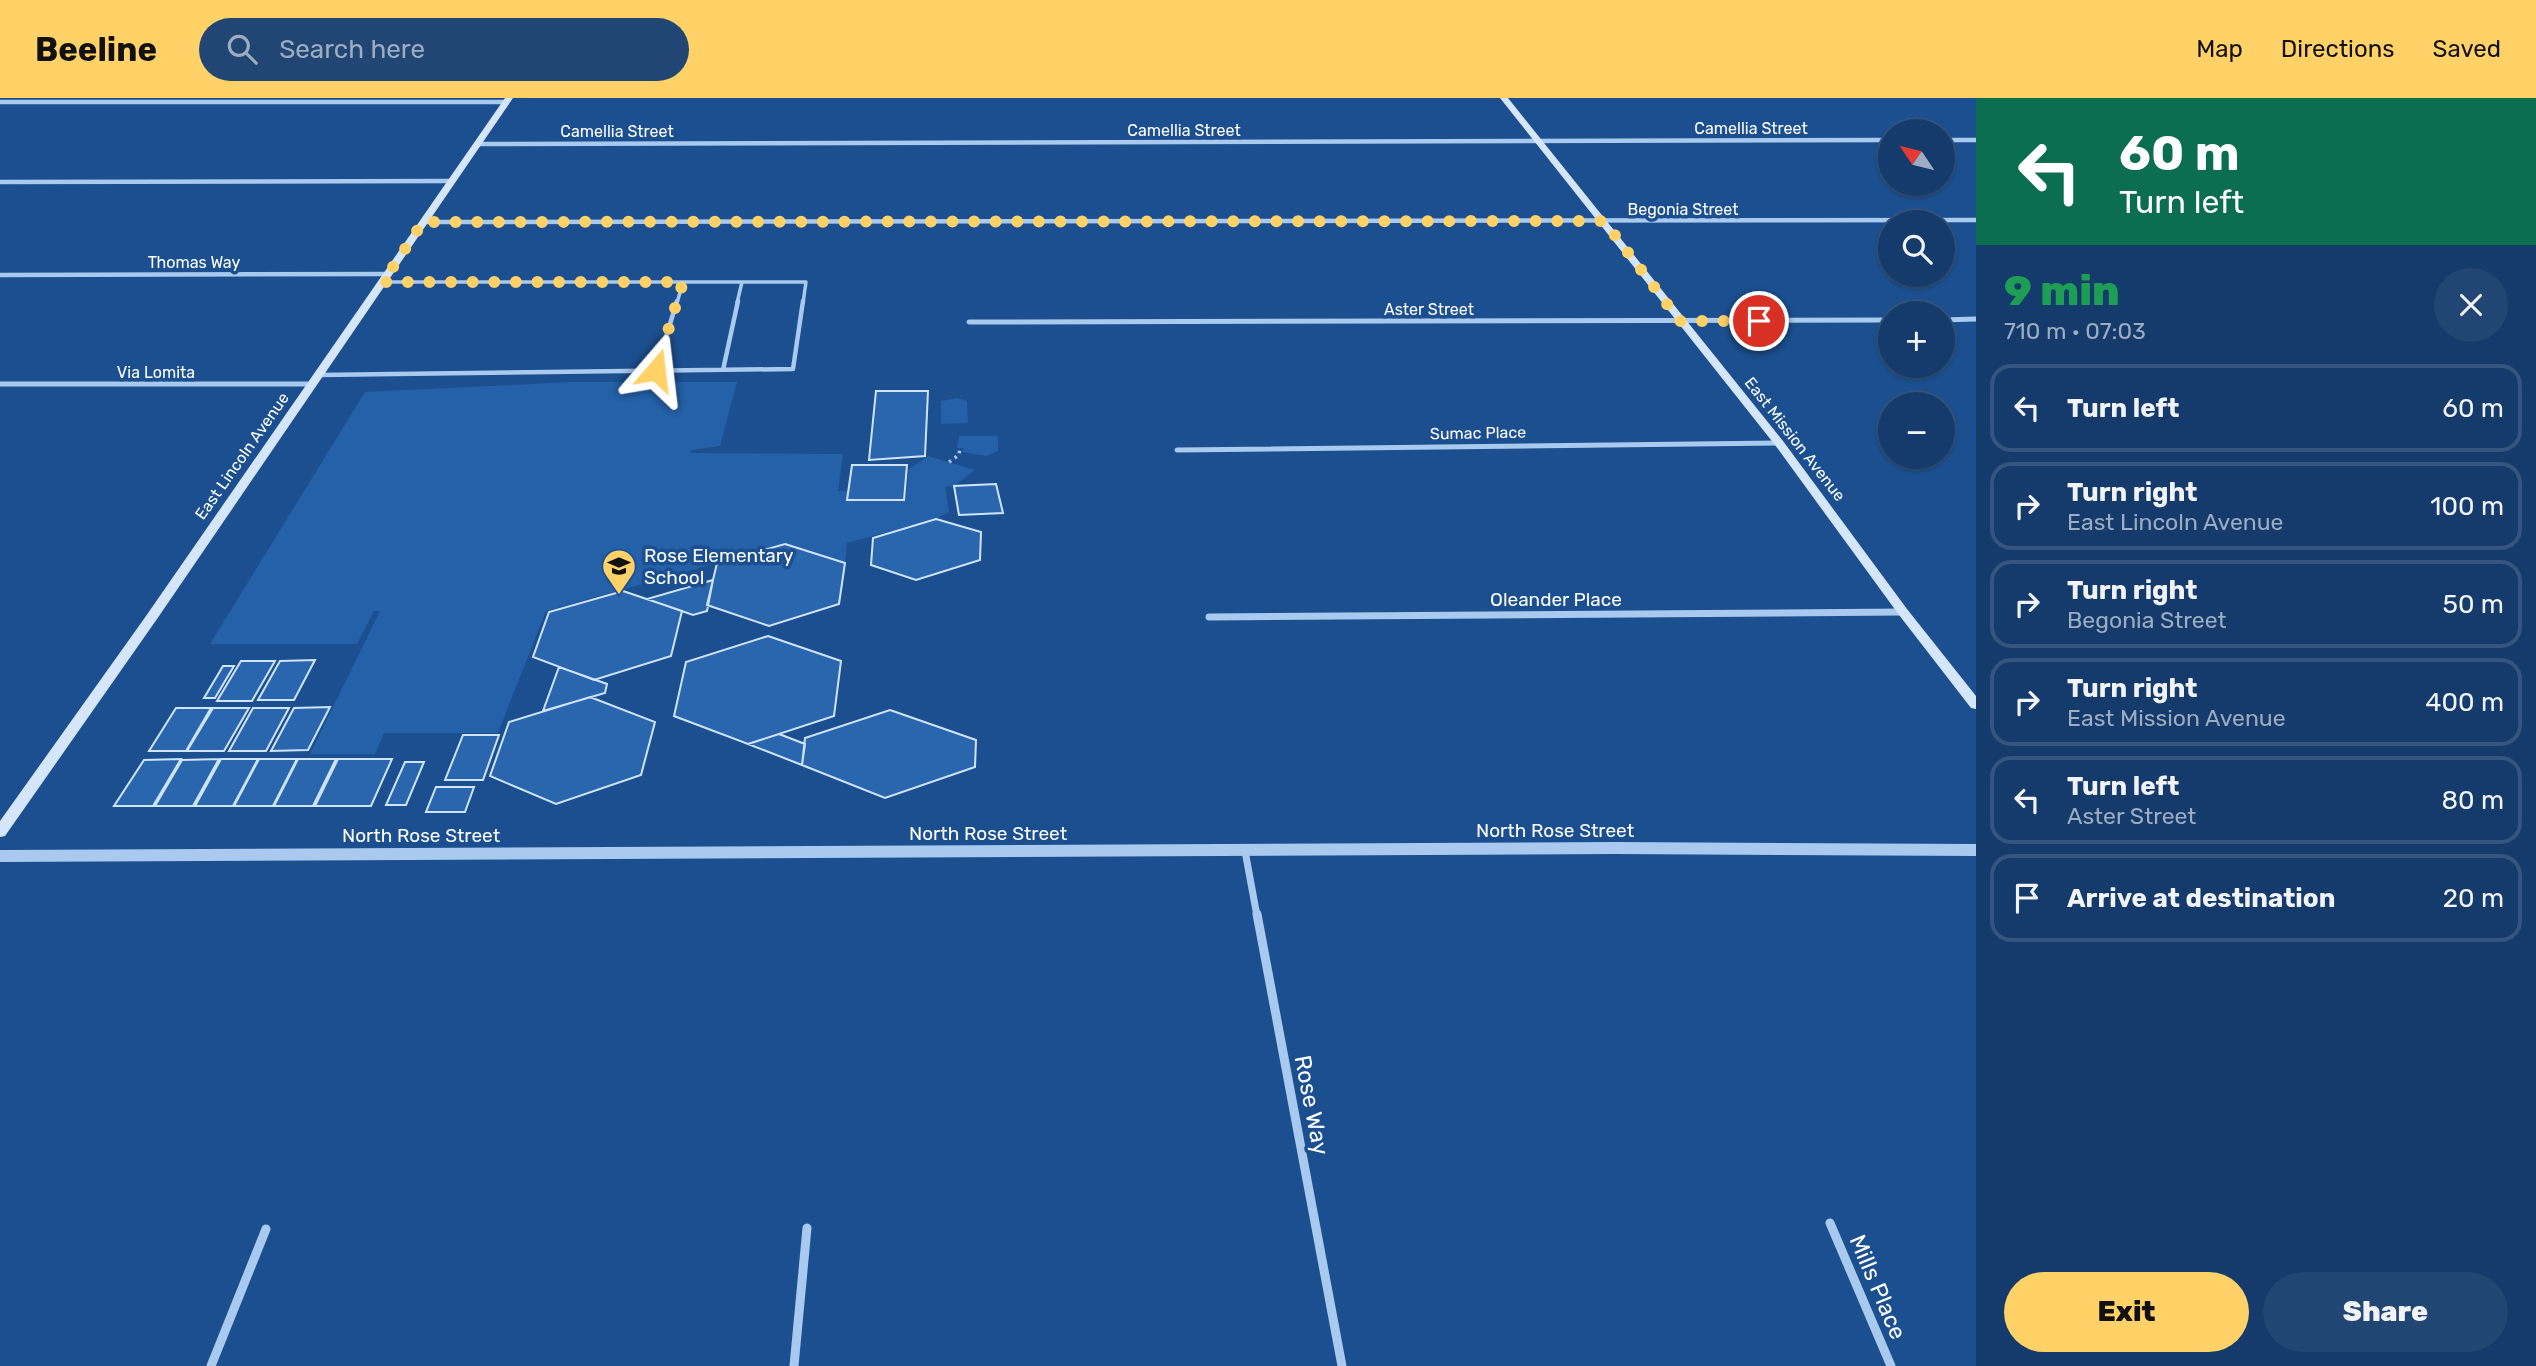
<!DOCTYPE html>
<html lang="en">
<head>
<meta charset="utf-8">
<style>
  :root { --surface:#143b6b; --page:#214673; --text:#f1f3f6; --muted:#9dadc1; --line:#33557e; --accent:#ffd166 }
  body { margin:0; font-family:Rubik,sans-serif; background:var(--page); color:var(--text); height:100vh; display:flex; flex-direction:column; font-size:26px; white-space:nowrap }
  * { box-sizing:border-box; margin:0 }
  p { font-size:23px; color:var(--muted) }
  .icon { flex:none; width:38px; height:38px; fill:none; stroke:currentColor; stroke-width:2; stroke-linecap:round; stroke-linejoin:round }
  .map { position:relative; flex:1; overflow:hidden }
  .sheet { display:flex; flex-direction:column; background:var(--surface); width:560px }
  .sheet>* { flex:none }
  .guide { background:#0b6e4f; color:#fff; overflow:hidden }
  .needle { width:46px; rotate:305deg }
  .fabs { position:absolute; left:1878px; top:21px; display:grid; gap:14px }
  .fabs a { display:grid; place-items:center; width:77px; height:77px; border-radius:50%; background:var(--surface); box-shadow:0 2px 5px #0004,0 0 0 2px var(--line); font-size:35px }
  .pin { position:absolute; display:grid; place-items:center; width:60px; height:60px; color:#fff; margin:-30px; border:4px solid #fff; border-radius:50%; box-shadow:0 2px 7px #0007 }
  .me { position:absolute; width:77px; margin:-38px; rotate:17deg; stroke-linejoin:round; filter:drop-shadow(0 0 5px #0008) }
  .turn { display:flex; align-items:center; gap:24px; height:147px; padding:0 28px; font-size:32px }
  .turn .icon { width:91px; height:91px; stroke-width:2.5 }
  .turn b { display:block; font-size:49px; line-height:60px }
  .round { display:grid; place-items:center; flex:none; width:74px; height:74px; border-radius:37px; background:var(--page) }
  .overview { display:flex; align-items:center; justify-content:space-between; height:119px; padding:0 28px }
  h1 { font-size:42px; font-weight:800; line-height:52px; color:#1e9e55 }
  .action { display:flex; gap:14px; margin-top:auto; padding:14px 28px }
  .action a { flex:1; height:80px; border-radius:42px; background:var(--accent); color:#111; font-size:28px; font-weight:800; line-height:80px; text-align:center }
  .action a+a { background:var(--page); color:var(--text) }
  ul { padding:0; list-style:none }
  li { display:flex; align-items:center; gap:21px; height:88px; margin:0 14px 10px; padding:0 14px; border:4px solid var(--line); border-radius:21px }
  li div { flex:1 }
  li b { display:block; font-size:26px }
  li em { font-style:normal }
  header { display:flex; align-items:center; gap:42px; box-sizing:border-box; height:98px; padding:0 35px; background:var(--accent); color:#111 }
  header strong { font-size:33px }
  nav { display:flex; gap:38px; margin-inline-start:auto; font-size:24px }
  .search { width:490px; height:63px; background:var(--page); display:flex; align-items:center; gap:18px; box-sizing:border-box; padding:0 24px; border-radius:38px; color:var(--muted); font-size:26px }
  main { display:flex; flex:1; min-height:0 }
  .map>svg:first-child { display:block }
  .green { fill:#2461a8 }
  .building { fill:#2a66ad; stroke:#cfe3fa; stroke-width:2 }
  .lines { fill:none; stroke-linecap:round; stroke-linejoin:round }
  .path { stroke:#a9c9ee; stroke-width:3.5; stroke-dasharray:2.5 4.5; stroke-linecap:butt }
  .service-far1 { stroke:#a9c9ee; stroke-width:3.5 }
  .service { stroke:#a9c9ee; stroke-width:4.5 }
  .minor-far3 { stroke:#a9c9ee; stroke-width:4.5 }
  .minor-far2 { stroke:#a9c9ee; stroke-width:5 }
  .minor-far1 { stroke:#a9c9ee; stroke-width:7 }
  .minor { stroke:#a9c9ee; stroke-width:9 }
  .tertiary { stroke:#a9c9ee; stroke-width:12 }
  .secondary { fill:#d6e6fa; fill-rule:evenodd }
  .route { stroke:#ffd166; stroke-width:12; stroke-dasharray:0 21.6 }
  .labels { text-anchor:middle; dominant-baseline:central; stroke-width:7; stroke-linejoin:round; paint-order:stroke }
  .far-street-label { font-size:16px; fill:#fff; stroke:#1b4f8f }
  .poi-label { font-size:19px; fill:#fff; stroke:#1b4f8f; text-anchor:start }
  .street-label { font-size:19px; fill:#fff; stroke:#1b4f8f }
  .near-street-label { font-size:23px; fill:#fff; stroke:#1b4f8f }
</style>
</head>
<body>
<header>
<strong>Beeline</strong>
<div class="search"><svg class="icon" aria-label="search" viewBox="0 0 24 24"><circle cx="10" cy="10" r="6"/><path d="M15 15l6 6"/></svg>Search here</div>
<nav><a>Map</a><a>Directions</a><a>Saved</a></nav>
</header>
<main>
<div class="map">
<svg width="1976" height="1268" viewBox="0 0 1976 1268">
  <rect width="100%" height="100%" fill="#1b4f8f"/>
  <path class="green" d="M573,284H737L720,348L691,352L690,355L843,356L838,393H849L848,402L905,403L909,371L928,358L975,372L954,388L945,389L949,414L936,421L847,445L845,465L785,446L546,513L498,635H384L375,656H310L380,513H374L357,546H210L365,294Z
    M958,300L967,303L968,325L941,326V303Z
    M959,338H998V353L986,358L963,354V350H957Z"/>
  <path class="building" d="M876,293H928L925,358L869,362Z
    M852,367H907L904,402H847Z
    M996,386L1003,415L959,417L954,388Z
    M936,421L981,434L980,462L916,482L871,467L873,440Z
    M785,446L845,465L839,506L769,528L707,507L717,465Z
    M713,482L707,513L693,517L647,501Z
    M623,493L682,513L671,558L594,582L533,559L549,514Z
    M768,538L841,563L834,618L748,646L674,618L686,564Z
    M315,562L294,602H258L280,563Z
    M241,563H275L252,603H217Z
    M223,568H234L215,600H204Z
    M559,569L607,586L605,595L543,613Z
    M590,599L655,624L641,677L556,706L490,678L509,624Z
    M330,609L308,652L271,653L294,610Z
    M176,610H211L186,653H149Z
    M213,610H249L224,653H187Z
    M253,610H289L266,653H229Z
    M890,612L976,642L975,669L885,700L802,667L805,640Z
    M779,636L805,646L802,667L748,646Z
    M463,637H499L483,682H445Z
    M181,661L153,708H114L144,662Z
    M219,661L193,708H155L182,662Z
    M221,661H258L233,708H195Z
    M259,661H297L273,708H234Z
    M298,661H336L313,708H274Z
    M338,661H392L371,708H315Z
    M405,664H424L406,707H386Z
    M436,689H474L465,714H426Z"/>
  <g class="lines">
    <path class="path" d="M949,364L959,357L960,350"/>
    <path class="service-far1" d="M383,184H806L803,205
      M677,205L683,184
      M737,205L742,184"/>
    <path class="service" d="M656,272L677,203
      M723,272L738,203
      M319,277L793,271L803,203"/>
    <path class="minor-far3" d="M0,4H507
      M1942,42H1976
      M478,46L1890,42
      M0,84L452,83
      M423,124L1976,122
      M0,177L389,176"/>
    <path class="minor-far2" d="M1942,222L1976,221
      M969,224L1890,222
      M0,286H313
      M1177,352L1779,345"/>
    <path class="minor-far1" d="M1209,519L1903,514
      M1245,753L1257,818"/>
    <path class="minor" d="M1257,816L1342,1268
      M1830,1125L1891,1268
      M211,1268L266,1131
      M794,1268L807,1130"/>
    <path class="tertiary" d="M0,758L1616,750L1976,752"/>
    <path class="secondary" d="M505,0H513L157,521L5,738L0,739V723L146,518Z
      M1500,0H1508L1783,343L1907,511L1976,598V611L1971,610L1899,517L1775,347Z"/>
  </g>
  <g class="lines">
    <path class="route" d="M656,272L683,184H383L423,124L1604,123L1680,223H1759"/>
  </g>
  <defs>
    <g id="school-pin" transform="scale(1.75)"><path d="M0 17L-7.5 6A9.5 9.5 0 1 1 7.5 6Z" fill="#ffd166" stroke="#1b4f8f"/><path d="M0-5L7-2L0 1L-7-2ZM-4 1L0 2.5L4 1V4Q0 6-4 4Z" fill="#111"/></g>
  </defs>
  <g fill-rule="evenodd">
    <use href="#school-pin" x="619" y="468"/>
  </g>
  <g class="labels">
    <g class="far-street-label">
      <text x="1751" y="30">Camellia Street</text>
      <text x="1184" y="32">Camellia Street</text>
      <text x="617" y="33">Camellia Street</text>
      <text x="1683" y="111">Begonia Street</text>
      <text x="194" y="164">Thomas Way</text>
      <text x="1429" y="211">Aster Street</text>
      <text x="156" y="274">Via Lomita</text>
      <text transform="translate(1478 335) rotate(-1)">Sumac Place</text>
      <text transform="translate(1795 341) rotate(52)">East Mission Avenue</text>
      <text transform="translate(242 358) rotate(-55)">East Lincoln Avenue</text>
    </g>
    <g class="poi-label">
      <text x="644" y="457">Rose Elementary<tspan x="644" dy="22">School</tspan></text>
    </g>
    <g class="street-label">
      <text x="1556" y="501">Oleander Place</text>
      <text x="1555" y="732">North Rose Street</text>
      <text x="988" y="735">North Rose Street</text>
      <text x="421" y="737">North Rose Street</text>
    </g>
    <g class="near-street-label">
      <text transform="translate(1312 1007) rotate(79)">Rose Way</text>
      <text transform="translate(1878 1189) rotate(67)">Mills Place</text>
    </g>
  </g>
</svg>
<div class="fabs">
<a><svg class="needle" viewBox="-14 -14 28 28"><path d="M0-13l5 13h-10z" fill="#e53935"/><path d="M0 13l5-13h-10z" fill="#9dadc1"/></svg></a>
<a><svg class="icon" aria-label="search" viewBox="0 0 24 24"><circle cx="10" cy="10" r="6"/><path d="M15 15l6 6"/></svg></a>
<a>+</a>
<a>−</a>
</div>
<div class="pin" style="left:1759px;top:223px;background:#d93025"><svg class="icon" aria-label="arrive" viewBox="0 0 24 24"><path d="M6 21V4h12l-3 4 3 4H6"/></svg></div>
<svg class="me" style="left:656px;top:272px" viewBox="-20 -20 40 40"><path d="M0-17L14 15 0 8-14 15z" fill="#ffd166" stroke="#fff" stroke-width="4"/></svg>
</div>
<section class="sheet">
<div class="guide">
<div class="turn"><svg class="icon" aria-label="left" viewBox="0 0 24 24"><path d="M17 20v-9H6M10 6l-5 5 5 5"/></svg><div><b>60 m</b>Turn left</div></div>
</div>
<div class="overview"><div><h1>9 min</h1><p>710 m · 07:03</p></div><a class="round"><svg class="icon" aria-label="close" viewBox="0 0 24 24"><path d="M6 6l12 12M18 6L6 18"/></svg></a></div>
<ul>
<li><svg class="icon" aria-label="left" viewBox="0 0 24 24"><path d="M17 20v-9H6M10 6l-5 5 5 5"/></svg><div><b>Turn left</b></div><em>60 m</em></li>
<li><svg class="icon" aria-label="right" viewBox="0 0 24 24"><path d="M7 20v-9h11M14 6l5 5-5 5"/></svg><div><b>Turn right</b><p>East Lincoln Avenue</p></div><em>100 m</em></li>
<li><svg class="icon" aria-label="right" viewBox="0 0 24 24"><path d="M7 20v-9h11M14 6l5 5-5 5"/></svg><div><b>Turn right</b><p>Begonia Street</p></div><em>50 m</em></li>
<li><svg class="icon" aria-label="right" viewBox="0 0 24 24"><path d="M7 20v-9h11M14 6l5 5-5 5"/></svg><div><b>Turn right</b><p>East Mission Avenue</p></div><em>400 m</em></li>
<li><svg class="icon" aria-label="left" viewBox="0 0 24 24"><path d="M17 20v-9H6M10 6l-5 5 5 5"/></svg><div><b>Turn left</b><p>Aster Street</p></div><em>80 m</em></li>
<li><svg class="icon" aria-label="arrive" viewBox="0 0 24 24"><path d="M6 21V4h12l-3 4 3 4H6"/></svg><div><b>Arrive at destination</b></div><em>20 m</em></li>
</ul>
<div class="action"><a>Exit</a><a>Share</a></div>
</section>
</main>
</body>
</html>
